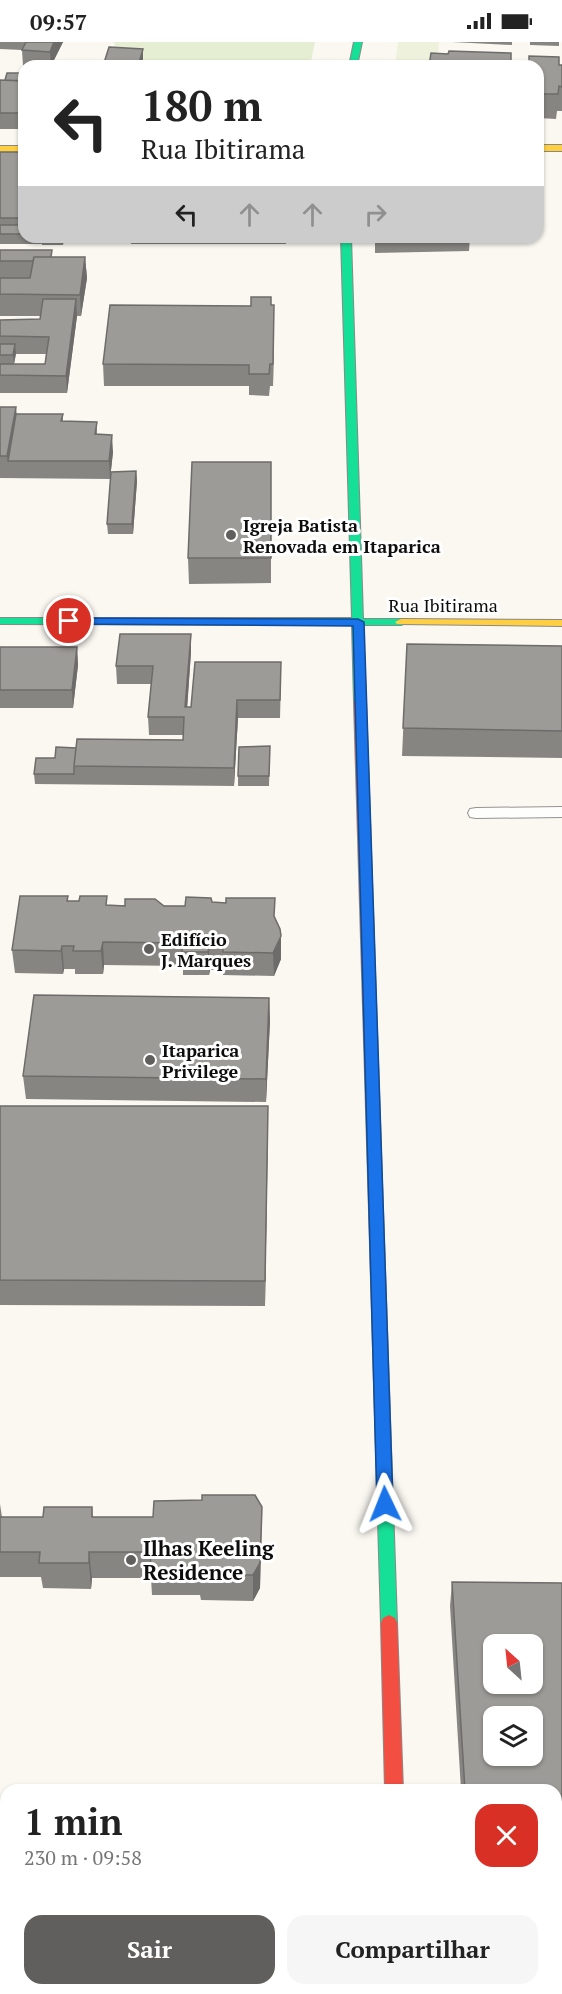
<!DOCTYPE html>
<html lang="pt">
<head>
<meta charset="utf-8">
<style>
  :root { --surface:#fff; --page:#f6f6f6; --text:#222; --muted:#767676; --accent:#605f5d }
  body { margin:0; font-family:"PT Serif",serif; background:var(--page); color:var(--text); height:100vh; display:flex; flex-direction:column; font-size:22px; white-space:nowrap }
  * { box-sizing:border-box; margin:0 }
  p { font-size:20px; color:var(--muted) }
  .icon { flex:none; width:33px; height:33px; fill:none; stroke:currentColor; stroke-width:2; stroke-linecap:round; stroke-linejoin:round }
  .map { position:relative; flex:1; overflow:hidden }
  .side { position:absolute; left:0px; top:1742px; width:562px; height:212px; display:flex; flex-direction:column; background:var(--surface); border-radius:18px 18px 0 0; box-shadow:0 2px 4px #0004 }
  .side>* { flex:none }
  .hud { position:absolute; left:18px; top:18px; width:526px; height:183px; border-radius:18px; box-shadow:0 2px 4px #0004; background:#fff; color:var(--text); overflow:hidden }
  .needle { width:39px; rotate:333deg }
  .tools { position:absolute; left:483px; top:1592px; display:grid; gap:12px }
  .tools a { display:grid; place-items:center; width:60px; height:60px; border-radius:12px; background:var(--surface); box-shadow:0 2px 4px #0004; font-size:30px }
  .pin { position:absolute; display:grid; place-items:center; width:51px; height:51px; color:#fff; margin:-26px; border:3px solid #fff; border-radius:50%; box-shadow:0 2px 6px #0007 }
  .me { position:absolute; width:66px; margin:-33px; rotate:358deg; stroke-linejoin:round; filter:drop-shadow(0 0 4px #0008) }
  .turn { display:flex; align-items:center; gap:21px; height:126px; padding:0 24px; font-size:27px }
  .turn .icon { width:78px; height:78px; stroke-width:2.5 }
  .turn b { display:block; font-size:42px; line-height:51px }
  .lanes { display:flex; align-items:center; height:57px; padding:0 24px; background:#0003; justify-content:center; gap:30px; direction:ltr }
  .lanes .off { opacity:.35 }
  .round { display:grid; place-items:center; flex:none; width:63px; height:63px; border-radius:18px; background:var(--page) }
  .headline { display:flex; align-items:center; justify-content:space-between; height:102px; padding:0 24px }
  h1 { font-size:36px; font-weight:700; line-height:45px }
  .cta { display:flex; gap:12px; margin-top:auto; padding:12px 24px }
  .cta a { flex:1; height:69px; border-radius:18px; background:var(--accent); color:#fff; font-size:24px; font-weight:700; line-height:69px; text-align:center }
  .cta a+a { background:var(--page); color:var(--text) }
  .status { display:flex; justify-content:space-between; align-items:center; height:42px; padding:0 30px; background:var(--surface); direction:ltr }
  .status svg { height:16px; fill:currentColor }
  .map>svg:first-child { display:block }
  .green { fill:#e5eed2 }
  .pitch { fill:#eef2dc }
  .lines { fill:none; stroke-linecap:round; stroke-linejoin:round }
  .lane-casing { stroke:#949390; stroke-width:2 }
  .street-casing { stroke:#949390; stroke-width:2 }
  .fast-casing { stroke:#8a8986; stroke-width:2 }
  .slow-casing { stroke:#8a8986; stroke-width:2 }
  .jam-casing { stroke:#8a8986; stroke-width:2 }
  .lane { fill:#fefefd; fill-rule:evenodd }
  .street { fill:#fefefd; fill-rule:evenodd }
  .fast { fill:#16e098; fill-rule:evenodd }
  .slow { fill:#ffcf43; fill-rule:evenodd }
  .jam { fill:#f24e42; fill-rule:evenodd }
  .wall { fill:#878582; fill-rule:evenodd }
  .shaded-wall { fill:#6e6c6a }
  .building { fill:#9d9b97; stroke:#6e6c6a; stroke-width:1.5; fill-rule:evenodd }
  .route { fill:#1a73e8; stroke:#114b97; stroke-width:1.5 }
  .poi-dot { fill:#605f5d; stroke:#fff; stroke-width:2 }
  .labels { text-anchor:middle; dominant-baseline:central; stroke-width:6; stroke-linejoin:round; paint-order:stroke }
  .poi-label { font-size:18px; font-weight:bold; fill:#0d0d0d; stroke:#fff; text-anchor:start }
  .street-label { font-size:18px; fill:#0d0d0d; stroke:#fff }
  .near-poi-label { font-size:21px; font-weight:bold; fill:#0d0d0d; stroke:#fff; text-anchor:start }
</style>
</head>
<body>
<div class="status"><b>09:57</b><svg viewBox="0 0 49 12"><path d="M0 12V9h3v3zM5 12V6h3v6zM10 12V3h3v9zM15 12V0h3v12zM26 1h20v11H26zM47 4h2v5h-2z"/></svg></div>
<div class="map">
<svg width="562" height="1952" viewBox="0 0 562 1952">
  <rect width="100%" height="100%" fill="#faf8f1"/>
  <path class="green" d="M111,0H315L310,24H109L115,1Z"/>
  <path class="pitch" d="M398,0H439L437,24H395Z"/>
  <g class="lines">
    <g class="lane-casing">
      <path id="lane" d="M562,765V775L476,776L470,775L468,771L470,767L476,766Z"/>
    </g>
    <g class="street-casing">
      <path id="street" d="M0,1928H6V1947H335L337,1952H0Z"/>
    </g>
    <g class="fast-casing">
      <path id="fast" d="M354,0H362L357,24H349Z
        M341,195H351L363,577H401L407,580L401,583H363L366,660L364,663L360,664L354,660L352,583L0,582V576H352Z
        M376,1163L381,1165L383,1169L397,1581L395,1586L389,1589L383,1586L381,1581L369,1169L371,1165Z"/>
    </g>
    <g class="slow-casing">
      <path id="slow" d="M538,103H562V109H538Z
        M0,104H24V110H0Z
        M401,577L562,578V584L397,582L395,580Z"/>
    </g>
    <g class="jam-casing">
      <path id="jam" d="M360,656L366,660L383,1169L381,1173H371L369,1169L354,660Z
        M389,1573L395,1576L397,1581L403,1748H385L381,1581L383,1576Z
        M391,1947H409V1952H391Z"/>
    </g>
    <use href="#lane" class="lane"/>
    <use href="#street" class="street"/>
    <use href="#fast" class="fast"/>
    <use href="#slow" class="slow"/>
    <use href="#jam" class="jam"/>
  </g>
  <path class="wall" d="M0,0H63L51,24H23L22,8L0,7Z
    M452,0H512V3Z
    M530,0H559V4L530,3Z
    M511,19L562,23V69H557L556,77L538,76V24Z
    M24,31V87H0V38H5Z
    M0,110H24V195H94L93,199H64L63,203H42V202H0Z
    M130,195H286V202H131Z
    M375,195H470L469,209L375,211Z
    M0,208L52,215H85L87,236L81,274H77L67,351H0V278L40,277V274H0ZM16,312H46L45,322H14Z
    M271,255V263L274,285L273,344H270L269,354L249,353V344H104L103,322Z
    M0,365H16V372H63V379L97,380V392L113,410L110,437L0,436Z
    M271,420V541L189,542L188,516Z
    M136,429L137,439L133,492H108L107,482Z
    M407,602L562,604V716L402,714Z
    M0,605H77L78,623L73,666H0Z
    M191,610L187,665H191L281,638L280,676H238L234,744L35,742L34,732L55,716L76,706L183,698V693H149L148,675L151,642H117L116,624Z
    M270,704L269,744H238V734Z
    M68,854V859L107,863L185,864L212,860L275,876L281,917L274,934L223,933V928H210L209,933H183V924L104,923L103,932H75V927H64L63,932L15,931L12,908Z
    M269,956L270,979L266,1060L26,1057L23,1034Z
    M0,1064H268L265,1264L0,1263Z
    M0,1462L2,1475H43L92,1465L93,1475H153L262,1465L260,1546L253,1559L201,1558L200,1553H152L151,1536H92L91,1547L43,1546L41,1535H0Z
    M452,1540L562,1541V1867H556V1748H461L450,1564Z"/>
  <path class="shaded-wall" d="M54,0H63L51,24L50,10Z
    M143,7V24H138Z
    M85,215L87,236L81,274L80,253Z
    M76,257L77,274L67,351L66,334Z
    M274,263V285L273,344V322Z
    M15,302L16,311L14,322L13,313Z
    M16,365L18,387L8,419L7,414Z
    M112,393L113,410L110,437L109,419Z
    M136,429L137,439L133,492L132,482Z
    M191,592V610L186,683L185,665Z
    M77,605L78,623L73,666L72,648Z
    M237,658L238,676L234,744V726Z
    M281,894V917L274,934L273,911Z
    M103,900L104,923L103,932L101,909Z
    M62,904L64,927L63,932L61,909Z
    M209,905L210,928L209,933L208,910Z
    M269,956L270,979L266,1060V1037Z
    M268,1064V1090L265,1264V1239Z
    M262,1465L260,1546L253,1559V1533Z
    M89,1510L92,1536L91,1547L89,1521Z"/>
  <path class="building" d="M26,0H54L50,10L22,8Z
    M109,5L143,7L138,24H103Z
    M449,9L511,11V19L529,20V14L559,15V23H562V45L559,44L558,52H538V24H429L431,11L448,12Z
    M7,31H24V39L5,38Z
    M0,38L24,39V71H0Z
    M0,110H24V176H0Z
    M0,183H24V192H0Z
    M0,208H52L51,215H34L33,219H0Z
    M34,215H85L80,253L0,252V236H30Z
    M251,255H271V263H274L273,322H270L269,332H249V323L103,322L110,263L251,264Z
    M43,257H76L66,334L0,333V322H45L49,295L0,294V278L40,277Z
    M0,302H15L13,313H0Z
    M0,365H16L7,414H0Z
    M16,372H63L61,379L97,380L95,392L112,393L109,419H8Z
    M192,420H271V516H188Z
    M136,429L132,482H107L111,430Z
    M120,592H191L185,665H191L195,620H281L280,658H237L234,726L74,724L77,697L183,698L184,675H148L153,624H116Z
    M407,602L562,604V689L403,686Z
    M0,605H77L72,648H0Z
    M270,704L269,734H238L239,705Z
    M56,705L76,706L74,724V732H34L36,716H55Z
    M20,854H68L67,859H79L80,854H107L106,863L125,864V857H155L164,864H185L186,855L211,856L212,860L226,861V856H275L274,874L280,887L281,894L273,911L223,910V905H209L208,910H182L183,901L103,900L101,909H73L74,904H62L61,909L12,908Z
    M34,953L269,956L266,1037L23,1034Z
    M0,1064H268L265,1239L0,1238Z
    M202,1453H255L262,1465L260,1521L253,1533H199V1527L150,1528L151,1510H89V1521H39L40,1510H0V1475H43L44,1465H92V1475H153L154,1459L202,1458Z
    M452,1540L562,1541V1845H556V1748H465ZM494,1602H532V1641H494ZM494,1674H532V1713H494Z"/>
  <path class="route" d="M69,576L358,577L364,580L393,1462L391,1467L385,1469L379,1467L377,1462L353,584L65,582L63,579Z"/>
  <g class="poi-dot">
    <circle cx="231" cy="493" r="6"/>
    <circle cx="149" cy="907" r="6"/>
    <circle cx="150" cy="1018" r="6"/>
    <circle cx="131" cy="1518" r="6"/>
  </g>
  <g class="labels">
    <g class="poi-label">
      <text x="243" y="483">Igreja Batista<tspan x="243" dy="21">Renovada em Itaparica</tspan></text>
      <text x="161" y="897">Edifício<tspan x="161" dy="21">J. Marques</tspan></text>
      <text x="162" y="1008">Itaparica<tspan x="162" dy="21">Privilege</tspan></text>
    </g>
    <g class="street-label">
      <text x="443" y="563">Rua Ibitirama</text>
    </g>
    <g class="near-poi-label">
      <text x="143" y="1506">Ilhas Keeling<tspan x="143" dy="24">Residence</tspan></text>
    </g>
  </g>
</svg>
<div class="tools">
<a><svg class="needle" viewBox="-14 -14 28 28"><path d="M0-13l5 13h-10z" fill="#e53935"/><path d="M0 13l5-13h-10z" fill="#767676"/></svg></a>
<a><svg class="icon" aria-label="layers" viewBox="0 0 24 24"><path d="M12 4l9 5-9 5-9-5zM3 14l9 5 9-5"/></svg></a>
</div>
<div class="pin" style="left:69px;top:579px;background:#d93025"><svg class="icon" aria-label="arrive" viewBox="0 0 24 24"><path d="M6 21V4h12l-3 4 3 4H6"/></svg></div>
<svg class="me" style="left:385px;top:1462px" viewBox="-20 -20 40 40"><path d="M0-17L14 15 0 8-14 15z" fill="#1a73e8" stroke="#fff" stroke-width="4"/></svg>
<div class="hud">
<div class="turn"><svg class="icon" aria-label="left" viewBox="0 0 24 24"><path d="M17 20v-9H6M10 6l-5 5 5 5"/></svg><div><b>180 m</b>Rua Ibitirama</div></div>
<div class="lanes"><svg class="icon" aria-label="left" viewBox="0 0 24 24"><path d="M17 20v-9H6M10 6l-5 5 5 5"/></svg><svg class="icon off" aria-label="ahead" viewBox="0 0 24 24"><path d="M12 20V5M6 11l6-6 6 6"/></svg><svg class="icon off" aria-label="ahead" viewBox="0 0 24 24"><path d="M12 20V5M6 11l6-6 6 6"/></svg><svg class="icon off" aria-label="right" viewBox="0 0 24 24"><path d="M7 20v-9h11M14 6l5 5-5 5"/></svg></div>
</div>
<section class="side">
<div class="headline"><div><h1>1 min</h1><p>230 m · 09:58</p></div><a class="round" style="background:#d93025;color:#fff"><svg class="icon" aria-label="close" viewBox="0 0 24 24"><path d="M6 6l12 12M18 6L6 18"/></svg></a></div>
<div class="cta"><a>Sair</a><a>Compartilhar</a></div>
</section>
</div>
</body>
</html>
